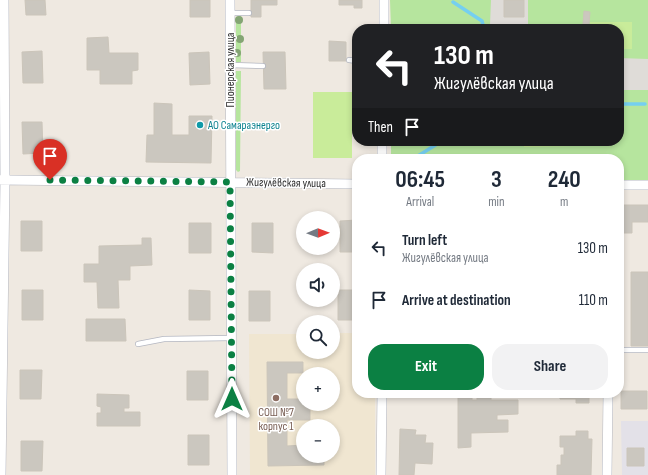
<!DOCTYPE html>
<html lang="en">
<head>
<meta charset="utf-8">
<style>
  :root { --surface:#fff; --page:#f2f2f3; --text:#1f2937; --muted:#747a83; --accent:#0b8043 }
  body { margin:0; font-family:"Sofia Sans Condensed",sans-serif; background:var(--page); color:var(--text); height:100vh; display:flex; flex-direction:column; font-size:15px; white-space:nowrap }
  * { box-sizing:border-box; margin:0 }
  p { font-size:13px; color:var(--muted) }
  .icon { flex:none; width:22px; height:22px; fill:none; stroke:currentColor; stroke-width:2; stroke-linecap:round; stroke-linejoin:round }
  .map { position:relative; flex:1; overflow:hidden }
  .side { position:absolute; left:352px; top:154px; width:272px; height:244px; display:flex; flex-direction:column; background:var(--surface); border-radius:16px; box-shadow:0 2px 6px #0003 }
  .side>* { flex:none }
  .banner { position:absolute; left:352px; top:24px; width:272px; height:122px; border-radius:16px; box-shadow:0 2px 6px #0003; background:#202124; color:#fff; overflow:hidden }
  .needle { width:26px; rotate:89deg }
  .buttons { position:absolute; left:296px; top:211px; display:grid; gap:8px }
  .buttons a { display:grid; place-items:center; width:44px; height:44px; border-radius:50%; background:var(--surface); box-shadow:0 2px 6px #0003; font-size:20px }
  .pin { position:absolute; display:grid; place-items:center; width:34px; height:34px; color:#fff; margin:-41px -17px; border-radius:50% 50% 50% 0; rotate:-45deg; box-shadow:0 0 4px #0007 }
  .pin .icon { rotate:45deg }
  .me { position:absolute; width:44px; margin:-22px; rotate:0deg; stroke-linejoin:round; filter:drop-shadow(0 0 3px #0008) }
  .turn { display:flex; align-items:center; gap:14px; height:84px; padding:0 16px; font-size:18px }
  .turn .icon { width:52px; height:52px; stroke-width:2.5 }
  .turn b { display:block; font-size:28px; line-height:34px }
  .then { display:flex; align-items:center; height:38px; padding:0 16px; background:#0003; gap:8px; font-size:15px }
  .eta { display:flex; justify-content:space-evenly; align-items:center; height:68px; text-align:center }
  .eta b { font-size:24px; font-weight:700; line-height:28px }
  .primary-button { display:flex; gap:8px; margin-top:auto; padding:8px 16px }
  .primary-button a { flex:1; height:46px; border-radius:16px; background:var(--accent); color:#fff; font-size:16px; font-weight:700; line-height:46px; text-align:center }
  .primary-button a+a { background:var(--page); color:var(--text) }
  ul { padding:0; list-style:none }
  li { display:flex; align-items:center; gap:12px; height:52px; padding:0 16px }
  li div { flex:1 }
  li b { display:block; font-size:15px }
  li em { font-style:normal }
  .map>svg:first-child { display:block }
  .industrial { fill:#e3e1e8 }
  .education { fill:#f0e6d1; fill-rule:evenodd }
  .green { fill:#b6e59e }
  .pitch { fill:#c9ec9a }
  .plaza { fill:#dfdcd8 }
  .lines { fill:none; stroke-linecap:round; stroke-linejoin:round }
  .stream { stroke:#75cff0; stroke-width:3.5 }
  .building { fill:#cbc7bf; stroke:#cbc5ba }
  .service-casing { stroke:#b4b7c1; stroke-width:6 }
  .minor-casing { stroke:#b4b7c1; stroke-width:10 }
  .service { stroke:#fff; stroke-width:4.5 }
  .minor { stroke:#fff; stroke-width:9 }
  .tree { fill:#84a574 }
  .route { stroke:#0b8043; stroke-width:7; stroke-dasharray:0 12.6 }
  .culture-dot { fill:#0f9aa8; stroke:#fff; stroke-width:1.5 }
  .education-dot { fill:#8d6e63; stroke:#fff; stroke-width:1.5 }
  .labels { text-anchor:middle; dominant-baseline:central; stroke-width:3; stroke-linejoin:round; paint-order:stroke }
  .street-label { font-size:12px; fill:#2e2e2e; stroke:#fff }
  .culture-label { font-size:12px; fill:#0d838f; stroke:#fff; text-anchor:start }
  .education-label { font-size:12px; fill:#785e54; stroke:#fff }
</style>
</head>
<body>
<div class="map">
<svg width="648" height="475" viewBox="0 0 648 475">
  <rect width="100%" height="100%" fill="#efe9e1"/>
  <path class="industrial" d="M621,421H648V475H622Z"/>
  <path class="education" d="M333,333H357V393H375V475H250L249,334H303V352H333ZM303,374H333V404H303ZM303,426H333V456H303Z"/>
  <path class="green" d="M390,0H648V180H619V159H391V141H619V29H391Z
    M241,16V62L236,63V17Z
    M236,71H241L240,171L238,172L236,170Z"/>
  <path class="pitch" d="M590,22H632V49H619V29H590Z
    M313,92H352V158H313Z
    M524,141H573V146L524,147Z"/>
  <path class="plaza" d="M491,0H528V29H519V25H490Z
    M619,58L648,59V90H619Z"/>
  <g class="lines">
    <path class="stream" d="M453,2L482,21L484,29
      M619,104H645
      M413,159L442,141"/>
  </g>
  <path class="building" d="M25,0H45L46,15H26Z
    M190,0H210V17H190Z
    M251,0H277V5H261V17H251Z
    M339,0H362V8H354V5H339Z
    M504,0H524V17H504Z
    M584,11L590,12L589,24H583Z
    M108,37L109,53H138V70L132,71V84H100V70H87V38Z
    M329,41L346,42V61H329Z
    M42,51L43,83H23L22,52Z
    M209,52L210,84L190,85L189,53Z
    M263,52H285L286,89H264Z
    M154,103L172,104V135H189V116H212L211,163L146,162L147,135H154Z
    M22,122H42L43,153L23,154Z
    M622,205H648V222H632V233H622Z
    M357,220V252H340V221Z
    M21,221H42V251H21Z
    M189,223H211V253H189Z
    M252,223H273V253L252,252Z
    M142,238H151L152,265L130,266V280H118L119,308H98L97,282H84V264H99V246L142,245Z
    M631,272H648V346H631Z
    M22,290H43V320H22Z
    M189,290L210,291V320H189Z
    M338,290H357V320H338Z
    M249,291H270V321H249Z
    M86,319H125L126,341H86Z
    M267,362H303V373H287V399H303V404H310V420H287V446L303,445V456H324V465L268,466Z
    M20,370H42L41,399H20Z
    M187,371H208V400H187Z
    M621,391H647V409H621Z
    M477,393H491V400H518V414L497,415V420H508V432L471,433V447L458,448V395H472V400H477Z
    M560,393H589V403H576V399H560Z
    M97,394L129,395V408H124V412H140V426H97V413H101V407L97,406Z
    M400,429L416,430L415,435H426L425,443H433L432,464L415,463L414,475H399Z
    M576,431H588V439H592L591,475H557V465H561V455H564V447H560V436H576Z
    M188,435H209V465H188Z
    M21,441H43L42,471H21Z
    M627,448H644V466H627Z"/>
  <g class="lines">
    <g class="service-casing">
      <path id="service" d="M230,13H249
        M349,60L357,61
        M230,65L263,66
        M138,344L164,339L232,338
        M619,350H648"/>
    </g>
    <g class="minor-casing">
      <path id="minor" d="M230,0L232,475
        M384,29V0
        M382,159V141
        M0,180L357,184
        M619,185H648
        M1,475L5,180L4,0
        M381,475L382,393
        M607,475L608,393"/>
    </g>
    <use href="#service" class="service"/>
    <use href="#minor" class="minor"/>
  </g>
  <g class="tree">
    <circle cx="239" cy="20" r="4"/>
    <circle cx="240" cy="39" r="4"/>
    <circle cx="237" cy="53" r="4"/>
  </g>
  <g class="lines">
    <path class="route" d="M50,180L230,182L232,399"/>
  </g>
  <circle class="culture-dot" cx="200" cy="125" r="4"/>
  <circle class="education-dot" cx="276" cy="398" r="4"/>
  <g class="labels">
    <g class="street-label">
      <text transform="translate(230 70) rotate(-90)">Пионерская улица</text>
      <text transform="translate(286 183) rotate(1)">Жигулёвская улица</text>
    </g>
    <g class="culture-label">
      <text x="208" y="125">АО Самараэнерго</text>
    </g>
    <g class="education-label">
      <text x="276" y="412">СОШ №7<tspan x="276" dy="14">корпус 1</tspan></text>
    </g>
  </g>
</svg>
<div class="buttons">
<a><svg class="needle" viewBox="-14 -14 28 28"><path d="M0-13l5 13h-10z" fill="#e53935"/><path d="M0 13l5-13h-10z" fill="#747a83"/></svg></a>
<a><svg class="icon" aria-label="sound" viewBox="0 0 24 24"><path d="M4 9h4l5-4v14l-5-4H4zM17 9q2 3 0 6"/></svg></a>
<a><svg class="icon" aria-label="search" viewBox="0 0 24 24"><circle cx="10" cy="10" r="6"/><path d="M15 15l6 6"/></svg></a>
<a>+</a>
<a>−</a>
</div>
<div class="pin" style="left:50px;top:180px;background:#d93025"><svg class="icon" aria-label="arrive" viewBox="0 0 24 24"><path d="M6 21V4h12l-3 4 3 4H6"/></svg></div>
<svg class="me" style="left:232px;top:399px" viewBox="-20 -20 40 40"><path d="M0-17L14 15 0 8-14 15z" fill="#0b8043" stroke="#fff" stroke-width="4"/></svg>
<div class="banner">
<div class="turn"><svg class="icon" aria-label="left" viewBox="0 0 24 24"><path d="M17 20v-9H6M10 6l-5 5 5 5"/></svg><div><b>130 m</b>Жигулёвская улица</div></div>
<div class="then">Then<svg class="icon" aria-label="arrive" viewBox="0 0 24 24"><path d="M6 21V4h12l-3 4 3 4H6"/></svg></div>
</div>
<section class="side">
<div class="eta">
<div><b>06:45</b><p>Arrival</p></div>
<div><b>3</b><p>min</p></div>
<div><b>240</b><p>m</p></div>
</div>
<ul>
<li><svg class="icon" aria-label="left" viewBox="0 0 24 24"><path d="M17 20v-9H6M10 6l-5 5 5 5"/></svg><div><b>Turn left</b><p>Жигулёвская улица</p></div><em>130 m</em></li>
<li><svg class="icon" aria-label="arrive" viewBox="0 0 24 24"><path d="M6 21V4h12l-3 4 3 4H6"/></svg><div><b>Arrive at destination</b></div><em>110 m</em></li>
</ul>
<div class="primary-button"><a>Exit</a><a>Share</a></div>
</section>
</div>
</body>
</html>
